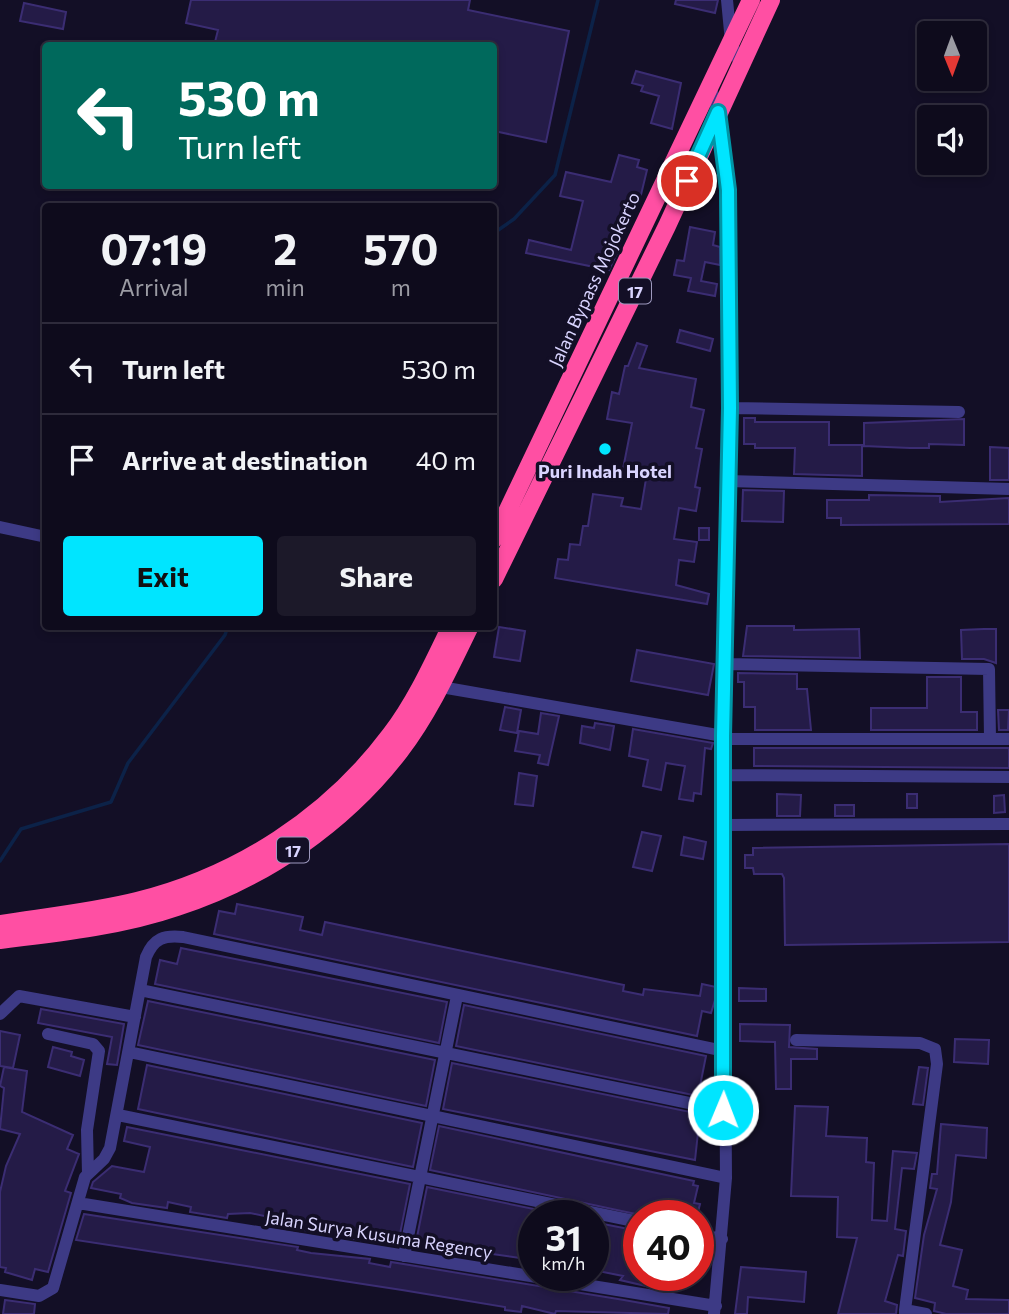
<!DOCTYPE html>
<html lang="en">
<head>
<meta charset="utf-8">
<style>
  :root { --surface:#0e0b1c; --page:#1c1929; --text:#f1f3f6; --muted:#9b9ba3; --line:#2e2b3b; --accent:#00e5ff }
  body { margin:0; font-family:Commissioner,sans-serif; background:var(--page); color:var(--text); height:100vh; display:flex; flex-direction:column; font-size:26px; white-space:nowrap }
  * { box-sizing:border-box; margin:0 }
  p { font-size:23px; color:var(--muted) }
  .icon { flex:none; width:38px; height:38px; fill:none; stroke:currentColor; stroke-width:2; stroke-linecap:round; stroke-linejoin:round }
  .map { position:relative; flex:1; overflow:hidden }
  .sheet { position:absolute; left:42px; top:203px; width:455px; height:427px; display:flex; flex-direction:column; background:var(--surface); border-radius:7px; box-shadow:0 4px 10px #0003,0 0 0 2px var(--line) }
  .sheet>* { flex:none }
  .banner { position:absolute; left:42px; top:42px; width:455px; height:147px; border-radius:7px; box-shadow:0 4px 10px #0003,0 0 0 2px var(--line); background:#00695c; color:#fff; overflow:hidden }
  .needle { width:46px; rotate:179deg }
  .tools { position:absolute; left:917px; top:21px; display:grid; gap:14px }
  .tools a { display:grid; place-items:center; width:70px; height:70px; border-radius:7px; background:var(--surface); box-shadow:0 4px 10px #0003,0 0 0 2px var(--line); font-size:35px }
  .speed { position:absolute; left:518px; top:1200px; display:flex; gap:14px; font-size:35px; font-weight:700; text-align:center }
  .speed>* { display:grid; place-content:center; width:91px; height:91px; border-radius:50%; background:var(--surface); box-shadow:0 4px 10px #0003,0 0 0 2px var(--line); line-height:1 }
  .speed small { font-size:18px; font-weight:400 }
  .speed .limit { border:10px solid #d22; background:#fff; color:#111 }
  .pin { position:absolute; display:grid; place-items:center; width:60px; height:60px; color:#fff; margin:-30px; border:4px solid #fff; border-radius:50%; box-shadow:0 2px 7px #0007 }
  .me { position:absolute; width:77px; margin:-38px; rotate:1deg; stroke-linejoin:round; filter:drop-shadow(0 0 5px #0008) }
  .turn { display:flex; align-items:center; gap:24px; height:147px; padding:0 21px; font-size:32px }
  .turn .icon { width:91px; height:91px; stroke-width:2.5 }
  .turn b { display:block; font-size:49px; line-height:60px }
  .eta { display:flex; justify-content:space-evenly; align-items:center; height:119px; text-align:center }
  .eta b { font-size:42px; font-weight:700; line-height:49px }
  .cta { display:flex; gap:14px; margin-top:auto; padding:14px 21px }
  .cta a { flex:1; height:80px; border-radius:7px; background:var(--accent); color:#111; font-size:28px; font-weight:700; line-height:80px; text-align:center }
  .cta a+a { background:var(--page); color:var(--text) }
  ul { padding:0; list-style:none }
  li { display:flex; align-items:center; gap:21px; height:91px; padding:0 21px; border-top:2px solid var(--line) }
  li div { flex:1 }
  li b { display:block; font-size:26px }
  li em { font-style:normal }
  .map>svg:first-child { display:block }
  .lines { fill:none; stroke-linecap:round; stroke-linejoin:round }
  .stream { stroke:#0c2248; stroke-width:3.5 }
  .building { fill:#241b47; stroke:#3b2d73; stroke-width:2 }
  .minor { stroke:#3d3a85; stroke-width:12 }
  .highway { stroke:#ff4fa3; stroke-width:18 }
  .route-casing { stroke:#0095a6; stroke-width:18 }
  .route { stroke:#00e5ff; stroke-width:12 }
  .poi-dot { fill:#00e5ff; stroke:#130f26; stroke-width:2.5 }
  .labels { text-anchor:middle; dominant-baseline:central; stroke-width:7; stroke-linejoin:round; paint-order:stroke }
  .shield { fill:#130f26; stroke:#9e99be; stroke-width:2 }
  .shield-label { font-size:16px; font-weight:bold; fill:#d9d4ff }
  .street-label { font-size:18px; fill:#d9d4ff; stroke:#130f26 }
  .poi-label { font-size:18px; font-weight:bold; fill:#d9d4ff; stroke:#130f26 }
</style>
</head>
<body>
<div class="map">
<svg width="1009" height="1314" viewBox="0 0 1009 1314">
  <rect width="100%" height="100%" fill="#130f26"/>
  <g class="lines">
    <path class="stream" d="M494,233L514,219L555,175L598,0
      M0,861L21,829L111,802L128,763L225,635L228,626"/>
  </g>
  <path class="building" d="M191,0H470L468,10L569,31L546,142L494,131V46H214L218,30L186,23Z
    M676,0H718L715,13L675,4Z
    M24,3L66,12L63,29L20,21Z
    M636,71L681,83L672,129L651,123L659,96L641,91L643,86L632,83Z
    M619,155L639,160L637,167L647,170L639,203L631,201L619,249L609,270L526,253L529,240L571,250L583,201L560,196L566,172L611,182Z
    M690,227L715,232L713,245L720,247V265L705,262L701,281L717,284L715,296L688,291L691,278L674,275L677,260L684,261Z
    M680,330L713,339L710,351L677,342Z
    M637,343L647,346L639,368L696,379L691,407L704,410L696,448L702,449L695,487L700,488L696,511L679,508L674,539L697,542L694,562L679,560L676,585L709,594L707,604L555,578L558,559L568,560L570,544L580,545L583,526H588L593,494L623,498L621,506L641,509L647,473L623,469L632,423L607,419L612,392L619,394L625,366H628Z
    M744,418H755V422H829V445H862V476L794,474L795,448H755V444H744Z
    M964,419V445L929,444V448H910L864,446V423Z
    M990,447L1009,448V480H990Z
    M743,490L784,491L783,522L742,521Z
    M869,495L940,496V502L1009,498V524L841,525V518H827V500H869Z
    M699,528H709V540H699Z
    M747,626H794V630L859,629L860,658L743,656Z
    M499,627L525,631L520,661L494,657Z
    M984,629H996V663L984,659H962L961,630Z
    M637,650L714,664L708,695L631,681Z
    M738,673L797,674V689H807L811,730H755V707H744V682H738Z
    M927,677H961V712H977V730H871V708H927Z
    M505,707L521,710L517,733L500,730Z
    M998,710H1009L1008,730H999Z
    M541,713L559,716L548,765L538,763L540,755L515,751L519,731L538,734Z
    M595,723L614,726L610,750L580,743L582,726L594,728Z
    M633,729L713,743L711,749L705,748L701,794L694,793L693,801L679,799L685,766L666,763L661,790L643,786L648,760L629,756Z
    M754,748H1009V768L754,766Z
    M519,773L537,776L533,806L515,804Z
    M777,794L801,795L800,816H777Z
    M907,794H917V808H907Z
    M1004,795L1005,812L994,813V796Z
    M835,805H854V816H835Z
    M642,832L661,836L652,871L633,867Z
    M684,837L706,842L703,859L681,855Z
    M1009,844V942L785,945L784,878L782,874H754L753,868H745V855H753V848Z
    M237,904L303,917L300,930L322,935L325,922L619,984L624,985L623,991L643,995L644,989L700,996L702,984L716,987L715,1000L711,1013L702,1011L697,1036L214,934L219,911L235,914Z
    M181,948L447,1002L439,1043L155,984L160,960L177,964Z
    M739,988L766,989V1001H739Z
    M148,1001L435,1060L426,1106L138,1045Z
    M464,1005L706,1056L698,1096L456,1046Z
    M41,1009L124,1024L117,1065L107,1064L112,1037L38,1023Z
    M740,1024L790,1025L789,1047L817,1049V1059H791V1089H776L775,1042L740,1041Z
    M0,1031L20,1035L13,1068L0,1066Z
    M955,1039L989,1040L988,1064L954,1062Z
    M53,1047L72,1052L71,1056L84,1060L80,1076L48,1067Z
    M452,1063L700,1114L695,1160L443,1109Z
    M147,1065L422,1123L413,1167L138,1109Z
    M4,1067L27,1071L22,1112L73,1135L67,1149L79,1154L65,1191L71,1193L48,1272L35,1269L32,1280L5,1272L6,1268L0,1267V1192L6,1166L20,1134L0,1129L4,1088L0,1086Z
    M919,1067L928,1068L923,1105L913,1104Z
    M795,1106L828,1107L826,1136L867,1138L866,1162L874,1163L872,1220L887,1221L893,1151L917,1153L914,1169L902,1168L895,1229L906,1231L903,1256L898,1255L885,1301L897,1305L896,1314H838L857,1238L837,1237L838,1197L791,1196Z
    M941,1124L987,1128L986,1158L956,1155L951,1202L940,1245L962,1250L953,1286L968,1290L966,1299L1009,1300V1314H946L934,1311L935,1303L915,1298L924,1235L937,1189L930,1188L932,1174H937Z
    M439,1126L694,1181L693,1185L698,1186L694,1203L700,1204L697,1216H645L430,1170Z
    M127,1127L410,1184L399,1239L361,1235L360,1240L345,1237L346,1232L312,1225L311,1231L270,1225L269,1217L250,1213L228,1214L227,1218L190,1212L191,1207L168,1202L167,1208L132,1203L120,1198L121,1194L91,1188L93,1182L112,1166L144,1172L150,1147L124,1141Z
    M427,1187L568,1216H534V1260L429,1245L416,1242Z
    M84,1214L298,1247L297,1250L311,1253L370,1259L369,1263L390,1267L391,1262L624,1300L669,1308L668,1314L556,1311L555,1314L522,1306L521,1312L505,1310V1307L402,1290L76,1240Z
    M593,1222L639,1231V1276H652L650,1287L620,1280L623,1276L593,1270Z
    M741,1267L806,1272L804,1302L748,1297L747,1314H735Z
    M5,1300L35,1304L34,1314H3Z"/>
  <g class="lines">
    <path class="minor" d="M727,0L731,42L740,64
      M710,85L718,112L728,190L730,408L723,736L726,1178L714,1314
      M730,408L959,412
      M728,481L1009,489
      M0,527L46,537
      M725,664L989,669L990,739
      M441,687L723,736
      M723,739H1009
      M724,775L1009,777
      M724,825L1009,824
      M140,990L723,1110
      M0,1014L19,996L135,1017
      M48,1034L93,1044L99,1051L87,1130L88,1174
      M796,1040L920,1043L935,1049L937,1064L905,1310
      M129,1052L726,1178
      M118,1115L639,1222
      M78,1203L716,1306
      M698,1234L722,1239
      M404,1256L457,996
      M0,1290L39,1296L53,1288L85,1177L104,1159L110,1148L146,957C154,938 164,935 183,937L724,1051
      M905,1314V1310L926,1314"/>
    <path class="highway" d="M494,539L751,0
      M494,579L667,226L771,0
      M0,924C45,917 93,912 137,901C238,876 329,817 391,734C416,701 433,663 451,626
      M0,940C58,933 122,926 177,907C264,879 345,823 400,751C429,713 449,669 470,626"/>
  </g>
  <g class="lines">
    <g class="route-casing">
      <path id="route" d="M687,181L718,112L728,190L730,408L723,736V1110"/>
    </g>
    <use href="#route" class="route"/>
  </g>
  <circle class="poi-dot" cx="605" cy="449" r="7"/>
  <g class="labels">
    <g class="shield">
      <rect x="619" y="278.5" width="32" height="25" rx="5"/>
      <rect x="277" y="837.5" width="32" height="25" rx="5"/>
    </g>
    <g class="shield-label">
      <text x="635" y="291">17</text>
      <text x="293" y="850">17</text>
    </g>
    <g class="street-label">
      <text transform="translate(594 279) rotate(-65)">Jalan Bypass Mojokerto</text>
      <text transform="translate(379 1234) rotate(9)">Jalan Surya Kusuma Regency</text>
    </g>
    <g class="poi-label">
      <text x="605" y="471">Puri Indah Hotel</text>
    </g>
  </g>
</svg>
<div class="tools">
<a><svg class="needle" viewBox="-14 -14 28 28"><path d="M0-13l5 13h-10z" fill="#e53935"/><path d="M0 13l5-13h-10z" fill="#9b9ba3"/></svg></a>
<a><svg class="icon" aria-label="sound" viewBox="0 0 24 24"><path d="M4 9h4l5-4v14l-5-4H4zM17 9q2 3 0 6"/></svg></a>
</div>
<div class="speed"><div>31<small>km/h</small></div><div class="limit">40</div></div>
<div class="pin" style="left:687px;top:181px;background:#d93025"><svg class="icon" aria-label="arrive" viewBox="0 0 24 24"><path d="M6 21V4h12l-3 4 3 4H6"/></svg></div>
<svg class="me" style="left:723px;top:1110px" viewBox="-20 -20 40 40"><circle r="17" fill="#00e5ff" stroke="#fff" stroke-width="3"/><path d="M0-11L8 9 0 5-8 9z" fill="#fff"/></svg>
<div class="banner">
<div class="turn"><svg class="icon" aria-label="left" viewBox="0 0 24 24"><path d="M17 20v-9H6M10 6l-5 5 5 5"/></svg><div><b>530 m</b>Turn left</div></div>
</div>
<section class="sheet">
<div class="eta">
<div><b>07:19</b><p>Arrival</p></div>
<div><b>2</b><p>min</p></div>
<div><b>570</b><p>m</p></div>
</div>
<ul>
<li><svg class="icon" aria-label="left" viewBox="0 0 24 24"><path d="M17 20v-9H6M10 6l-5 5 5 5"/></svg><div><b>Turn left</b></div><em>530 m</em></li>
<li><svg class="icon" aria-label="arrive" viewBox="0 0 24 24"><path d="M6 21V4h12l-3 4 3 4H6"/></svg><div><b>Arrive at destination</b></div><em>40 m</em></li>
</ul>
<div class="cta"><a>Exit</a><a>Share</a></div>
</section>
</div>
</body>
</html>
